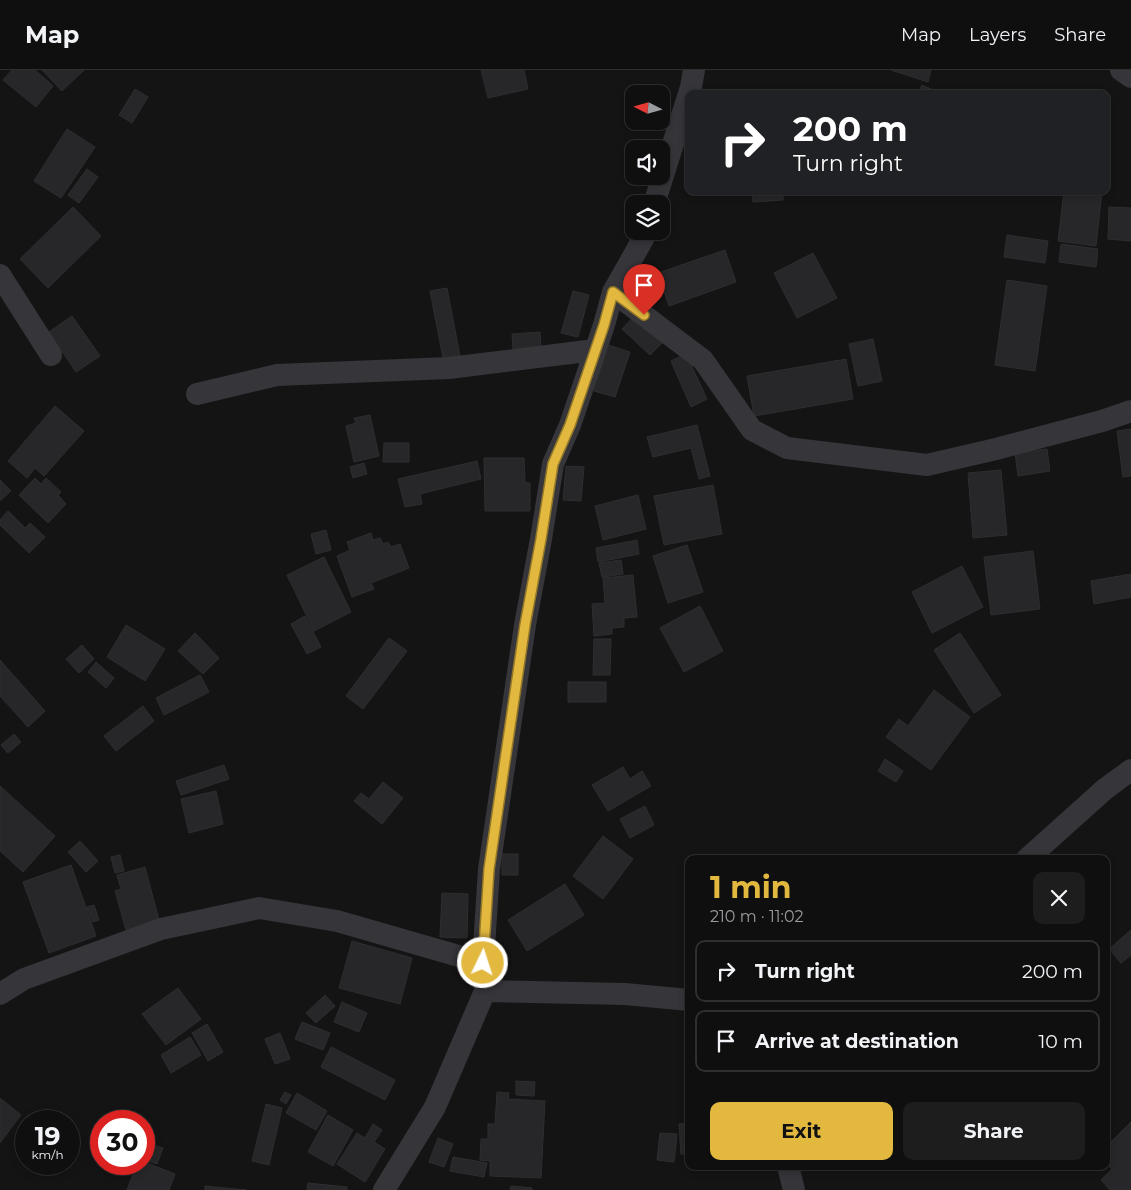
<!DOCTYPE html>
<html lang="en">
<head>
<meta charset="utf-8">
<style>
  :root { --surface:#0f0f10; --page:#1d1d1e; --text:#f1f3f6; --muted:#9b9c9f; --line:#2f2f30; --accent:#e2b83f }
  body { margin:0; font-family:Montserrat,sans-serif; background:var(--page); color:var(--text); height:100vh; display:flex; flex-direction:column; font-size:19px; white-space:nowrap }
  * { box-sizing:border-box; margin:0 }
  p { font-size:16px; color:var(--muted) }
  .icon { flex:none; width:28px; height:28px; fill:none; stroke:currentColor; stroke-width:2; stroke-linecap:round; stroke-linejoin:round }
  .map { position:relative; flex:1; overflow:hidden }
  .drawer { position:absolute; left:685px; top:785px; width:425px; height:315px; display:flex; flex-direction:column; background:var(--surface); border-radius:10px; box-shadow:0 2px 8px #0003,0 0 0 1px var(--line) }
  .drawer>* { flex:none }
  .top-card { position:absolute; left:685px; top:20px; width:425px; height:105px; border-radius:10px; box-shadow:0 2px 8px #0003,0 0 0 1px var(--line); background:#202124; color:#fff; overflow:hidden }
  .needle { width:32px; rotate:276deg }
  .buttons { position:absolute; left:625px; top:15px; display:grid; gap:10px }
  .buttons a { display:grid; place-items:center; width:45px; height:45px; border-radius:10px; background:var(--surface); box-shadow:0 2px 8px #0003,0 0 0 1px var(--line); font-size:25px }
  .speed { position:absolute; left:15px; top:1040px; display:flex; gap:10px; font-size:25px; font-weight:700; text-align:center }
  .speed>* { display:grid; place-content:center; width:65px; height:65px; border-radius:50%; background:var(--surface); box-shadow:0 2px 8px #0003,0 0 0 1px var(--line); line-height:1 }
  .speed small { font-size:12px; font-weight:400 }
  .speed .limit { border:8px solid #d22; background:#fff; color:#111 }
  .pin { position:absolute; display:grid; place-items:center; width:42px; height:42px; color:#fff; margin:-51px -21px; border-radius:50% 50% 50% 0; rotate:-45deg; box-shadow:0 0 5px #0007 }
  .pin .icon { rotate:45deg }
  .me { position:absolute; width:55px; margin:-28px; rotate:4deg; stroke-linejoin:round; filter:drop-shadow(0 0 4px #0008) }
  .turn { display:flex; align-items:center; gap:18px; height:105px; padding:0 25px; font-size:22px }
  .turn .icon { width:65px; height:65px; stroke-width:2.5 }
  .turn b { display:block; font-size:35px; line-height:42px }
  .round { display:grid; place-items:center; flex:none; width:52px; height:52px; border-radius:10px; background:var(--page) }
  .headline { display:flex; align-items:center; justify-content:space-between; height:85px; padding:0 25px }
  h1 { font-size:30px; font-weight:700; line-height:38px; color:var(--accent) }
  .primary-button { display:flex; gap:10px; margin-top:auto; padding:10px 25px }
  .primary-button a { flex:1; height:58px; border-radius:10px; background:var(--accent); color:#111; font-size:20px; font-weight:700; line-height:58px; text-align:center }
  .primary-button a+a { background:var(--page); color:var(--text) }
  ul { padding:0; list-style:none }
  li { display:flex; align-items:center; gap:15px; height:62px; margin:0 10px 8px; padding:0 15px; border:2px solid var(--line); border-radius:10px }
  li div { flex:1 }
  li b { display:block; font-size:19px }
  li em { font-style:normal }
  header { display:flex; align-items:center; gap:30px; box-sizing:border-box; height:70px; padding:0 25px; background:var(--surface); border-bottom:1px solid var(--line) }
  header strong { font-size:24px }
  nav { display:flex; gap:28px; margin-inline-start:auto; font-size:18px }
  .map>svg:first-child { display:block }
  .building { fill:#272729; stroke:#2e2e31 }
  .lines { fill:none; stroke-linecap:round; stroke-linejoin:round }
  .minor { stroke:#35353a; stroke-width:22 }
  .route-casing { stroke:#937829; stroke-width:12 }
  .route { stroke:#e2b83f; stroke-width:9 }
</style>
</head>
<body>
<header>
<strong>Map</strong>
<nav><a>Map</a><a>Layers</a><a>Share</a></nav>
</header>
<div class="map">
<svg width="1131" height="1120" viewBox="0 0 1131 1120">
  <rect width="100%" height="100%" fill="#141415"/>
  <path class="building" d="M12,0H35L53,16L36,37L3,10Z
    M42,0H84L62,21Z
    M481,0H524L528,19L488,28Z
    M891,0H931L928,12Z
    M922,15L942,24H918Z
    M135,19L148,27L132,53L119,45Z
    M67,59L95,77L61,128L34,111Z
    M87,99L98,107L79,133L68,125Z
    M752,121H783V130L753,132Z
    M1064,121H1102L1096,176L1058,171Z
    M73,137L101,166L48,218L20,189Z
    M1109,137L1131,138V171L1108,169Z
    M1007,165L1048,171L1045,193L1004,187Z
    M1061,174L1098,179L1096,197L1059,192Z
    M725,180L736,212L669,236L658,203Z
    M813,183L837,228L797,248L774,203Z
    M1007,210L1047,216L1035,301L995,295Z
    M447,218L460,286L443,288L430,221Z
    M573,221L589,225L578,267L561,263Z
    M637,243L665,270L650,285L622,259Z
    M72,246L100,286L76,302L49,262Z
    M540,262L541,278L513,280L512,264Z
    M873,269L882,311L858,316L849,274Z
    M608,275L630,282L615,327L594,321Z
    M686,284L707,329L691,337L671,291Z
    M846,289L853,329L754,346L747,306Z
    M55,336L84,361L44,406L35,398L27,408L8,391Z
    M370,345L379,386L354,392L346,356L356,353L354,348Z
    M697,355L710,406L699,409L691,378L653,387L647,367Z
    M1131,359V406L1123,407L1117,361Z
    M384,373H409V392H383Z
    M1047,379L1050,401L1018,406L1015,383Z
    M484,388H524L525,413H530V441H485Z
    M477,391L481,409L420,424L422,434L405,437L398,409Z
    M364,393L367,404L353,408L350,397Z
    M566,396L584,397L581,431L563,430Z
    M1001,400L1007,465L973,468L968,403Z
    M35,408L41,414L46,408L61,422L58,425L66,434L48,453L19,425Z
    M0,410L11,421L0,431Z
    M713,415L722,464L664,475L654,426Z
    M638,425L646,459L603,470L595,436Z
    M8,441L25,458L30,453L45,467L29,483L0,455V450Z
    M326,460L331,480L316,484L311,464Z
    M371,463L373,470L380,468L383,474L388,472L391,477L400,474L409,498L371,513L374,519L352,527L337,486L350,480L347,472Z
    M637,470L639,484L598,492L596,478Z
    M687,475L703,522L668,533L653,486Z
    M1033,481L1040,539L991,545L984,487Z
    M324,487L351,542L314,561L287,505Z
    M621,490L623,504L602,507L599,493Z
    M962,496L983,537L932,563L912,522Z
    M1131,504V527L1094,534L1091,511Z
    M633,505L637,547L624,548V557L612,558V564L594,566L592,534L605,533L603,508Z
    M700,536L723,581L684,602L660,558Z
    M305,546L321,577L307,584L291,554Z
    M126,555L165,579L145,611L107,587Z
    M195,563L219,588L203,604L178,581Z
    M960,563L1001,625L974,643L934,580Z
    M389,568L407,581L363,639L346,626Z
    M594,569H611L610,605H593Z
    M82,575L94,589L79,603L66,589Z
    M0,590L45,641L28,657L0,626Z
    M96,592L114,608L106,618L88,602Z
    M200,605L209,622L164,645L156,628Z
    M568,612H606V632H568Z
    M934,620L970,647L931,700L886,667L899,649L908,656Z
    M143,636L154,651L116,681L104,666Z
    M14,664L21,672L8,683L1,675Z
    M885,689L903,701L896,712L878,701Z
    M224,695L229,709L181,725L176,711Z
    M623,697L630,709L642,701L651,716L608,741L592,715Z
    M383,712L403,728L382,754L354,731L361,723L369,729Z
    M0,716L55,766L23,802L0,781Z
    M216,721L223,754L189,763L181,729Z
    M645,736L654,755L630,768L620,749Z
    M603,766L633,789L603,829L573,806Z
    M80,771L98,791L86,802L68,782Z
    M502,784H518V805H502Z
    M120,785L124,801L115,803L111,787Z
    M71,795L96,866L49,883L23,812Z
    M145,797L159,850L126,860L115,821L121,819L117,805Z
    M565,814L584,845L527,881L508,850Z
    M442,823L468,824L467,868L440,867Z
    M94,835L99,850L93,852L87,837Z
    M1131,860V885L1121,893L1109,879Z
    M352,871L412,888L400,934L339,918Z
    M178,918L201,949L166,975L142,944Z
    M325,925L335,936L316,953L306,943Z
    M342,932L367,943L359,962L334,952Z
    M302,952L330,963L323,980L295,969Z
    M207,954L223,982L208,991L192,963Z
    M280,963L290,989L275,994L265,969Z
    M190,967L201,985L171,1003L161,985Z
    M331,977L395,1010L385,1030L321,997Z
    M516,1011L535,1012L534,1026L516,1025Z
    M285,1022L291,1025L286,1034L280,1030Z
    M497,1022L509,1023L508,1029L545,1031L541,1108L490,1106V1091L480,1090L481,1069H488V1054H495Z
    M297,1023L327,1041L316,1060L286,1043Z
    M0,1028L21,1045L0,1073Z
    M266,1034L282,1038L269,1095L252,1091Z
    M328,1045L353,1060L333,1096L308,1082Z
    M1131,1052V1120H1110L1101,1110L1112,1099L1106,1093V1077Z
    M689,1053V1084H681L679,1054Z
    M373,1054L382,1060L374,1072L385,1079L365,1112L337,1094L357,1063L365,1068Z
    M660,1063L677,1064L674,1092L657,1090Z
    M438,1068L453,1074L444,1097L429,1092Z
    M144,1072L163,1078L157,1094L144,1090Z
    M453,1087L487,1093L484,1107L450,1101Z
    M144,1092L175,1104L169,1120H127L137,1094H144Z
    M308,1113L347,1117V1120H307Z
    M205,1116L246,1120H205Z
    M511,1116L532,1118V1120H510Z"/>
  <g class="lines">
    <path class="minor" d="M1121,0L1131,7
      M654,134L691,17L694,0
      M0,205L51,285
      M613,222L703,290L752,360L787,378L927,395L996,379L1102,351L1131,341
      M197,324L277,305L449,298L595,280
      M1027,789L1105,719L1131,700
      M485,921L625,924L689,930
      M0,924L24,909L161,859L259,838L337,851L483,893
      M788,1096L794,1120
      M384,1120L435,1037L485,921L483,893L489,799L525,555L541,469L553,394L570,355L604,255L613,222L643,169L645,161"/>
  </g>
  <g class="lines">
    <g class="route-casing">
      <path id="route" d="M483,893L489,799L525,555L541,469L553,394L570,355L604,255L613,222L644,245"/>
    </g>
    <use href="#route" class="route"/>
  </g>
</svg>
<div class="buttons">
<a><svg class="needle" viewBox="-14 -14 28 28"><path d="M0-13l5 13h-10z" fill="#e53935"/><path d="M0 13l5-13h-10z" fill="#9b9c9f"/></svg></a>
<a><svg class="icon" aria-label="sound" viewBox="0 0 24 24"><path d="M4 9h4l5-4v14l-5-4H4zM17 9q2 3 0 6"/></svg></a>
<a><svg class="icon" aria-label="layers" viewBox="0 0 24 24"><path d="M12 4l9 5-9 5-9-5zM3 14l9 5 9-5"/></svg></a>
</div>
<div class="speed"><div>19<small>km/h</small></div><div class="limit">30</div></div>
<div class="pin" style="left:644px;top:245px;background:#d93025"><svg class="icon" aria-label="arrive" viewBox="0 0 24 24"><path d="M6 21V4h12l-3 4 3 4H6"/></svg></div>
<svg class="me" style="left:483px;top:893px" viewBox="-20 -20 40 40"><circle r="17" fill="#e2b83f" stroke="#fff" stroke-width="3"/><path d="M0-11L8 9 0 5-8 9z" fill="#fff"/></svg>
<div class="top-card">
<div class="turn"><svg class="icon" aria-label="right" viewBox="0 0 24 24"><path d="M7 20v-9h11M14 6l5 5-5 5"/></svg><div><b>200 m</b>Turn right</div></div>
</div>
<section class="drawer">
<div class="headline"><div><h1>1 min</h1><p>210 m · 11:02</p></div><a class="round"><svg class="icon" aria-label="close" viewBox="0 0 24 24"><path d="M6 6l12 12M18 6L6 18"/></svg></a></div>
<ul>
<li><svg class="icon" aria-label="right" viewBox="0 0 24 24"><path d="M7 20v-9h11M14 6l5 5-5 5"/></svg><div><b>Turn right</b></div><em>200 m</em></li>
<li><svg class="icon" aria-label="arrive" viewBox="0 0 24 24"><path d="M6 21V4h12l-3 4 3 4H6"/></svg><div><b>Arrive at destination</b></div><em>10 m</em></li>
</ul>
<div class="primary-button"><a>Exit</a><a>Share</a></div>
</section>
</div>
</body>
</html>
